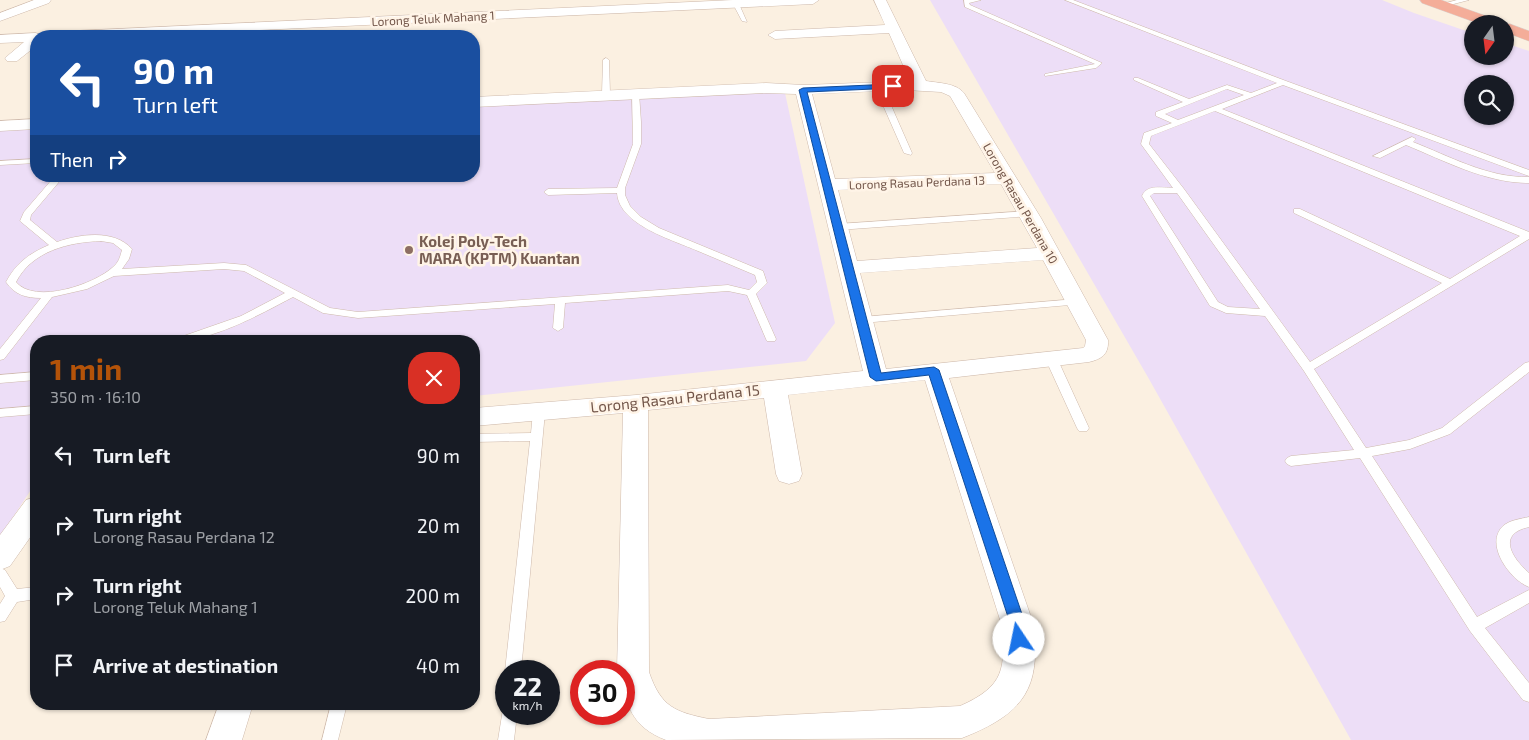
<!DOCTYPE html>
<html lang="en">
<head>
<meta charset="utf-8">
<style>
  :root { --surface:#171b24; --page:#20242c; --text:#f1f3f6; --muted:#9ea1a6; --accent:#b45309 }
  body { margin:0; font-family:"Exo 2",sans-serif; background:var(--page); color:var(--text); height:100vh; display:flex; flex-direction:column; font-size:19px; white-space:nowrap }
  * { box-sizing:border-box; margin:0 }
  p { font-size:16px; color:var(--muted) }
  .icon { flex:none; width:28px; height:28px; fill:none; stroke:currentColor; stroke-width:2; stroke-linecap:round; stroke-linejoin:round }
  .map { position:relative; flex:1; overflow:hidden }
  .side { position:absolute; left:30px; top:335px; width:450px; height:375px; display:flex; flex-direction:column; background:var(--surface); border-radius:20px; box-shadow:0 1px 4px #0004 }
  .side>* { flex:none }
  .guide { position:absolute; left:30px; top:30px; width:450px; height:152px; border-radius:20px; box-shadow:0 1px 4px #0004; background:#1a4fa0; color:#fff; overflow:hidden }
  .needle { width:32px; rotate:194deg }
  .tools { position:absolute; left:1464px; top:15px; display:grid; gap:10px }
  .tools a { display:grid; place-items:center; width:50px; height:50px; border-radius:50%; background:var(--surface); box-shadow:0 1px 4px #0004; font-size:25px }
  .speed { position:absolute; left:495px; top:660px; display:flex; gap:10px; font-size:25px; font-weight:700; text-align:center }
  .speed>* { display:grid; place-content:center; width:65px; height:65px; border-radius:50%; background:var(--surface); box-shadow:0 1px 4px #0004; line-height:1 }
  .speed small { font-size:12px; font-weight:400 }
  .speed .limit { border:8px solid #d22; background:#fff; color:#111 }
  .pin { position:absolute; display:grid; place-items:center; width:42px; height:42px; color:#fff; margin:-21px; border-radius:10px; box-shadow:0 2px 8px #0006 }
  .me { position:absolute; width:55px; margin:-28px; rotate:349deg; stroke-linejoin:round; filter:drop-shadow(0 0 4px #0008) }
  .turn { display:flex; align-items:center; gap:18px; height:105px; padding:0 20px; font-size:22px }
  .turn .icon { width:65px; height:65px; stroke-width:2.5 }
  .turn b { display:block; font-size:35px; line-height:42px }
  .then { display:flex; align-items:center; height:48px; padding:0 20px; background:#0003; gap:10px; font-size:19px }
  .round { display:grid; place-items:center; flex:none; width:52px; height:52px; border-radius:20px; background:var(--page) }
  .summary { display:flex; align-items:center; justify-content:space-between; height:85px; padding:0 20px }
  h1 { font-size:30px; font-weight:700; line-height:38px; color:var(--accent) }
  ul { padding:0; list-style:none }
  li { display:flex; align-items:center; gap:15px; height:70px; padding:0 20px }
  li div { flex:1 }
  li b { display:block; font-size:19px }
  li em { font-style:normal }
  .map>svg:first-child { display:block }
  .education { fill:#eddef7; fill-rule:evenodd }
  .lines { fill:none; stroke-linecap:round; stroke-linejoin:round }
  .lane-casing { stroke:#ceb9ab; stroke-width:1 }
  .street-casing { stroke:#ceb9ab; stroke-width:1 }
  .highway-casing { stroke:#dad3d0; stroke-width:1 }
  .lane { fill:#fff; fill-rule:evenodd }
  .street { fill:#fff; fill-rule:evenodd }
  .highway { fill:#f4ad99; fill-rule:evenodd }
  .route { fill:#1a73e8; stroke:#114b97 }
  .education-dot { fill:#8d6e63; stroke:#fff4e7; stroke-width:2 }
  .labels { text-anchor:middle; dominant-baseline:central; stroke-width:5; stroke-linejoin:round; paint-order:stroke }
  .far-street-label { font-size:12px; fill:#725549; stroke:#fff4e7 }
  .education-label { font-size:15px; font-weight:bold; fill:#785e54; stroke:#fff4e7; text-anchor:start }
  .street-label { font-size:15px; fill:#725549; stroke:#fff4e7 }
</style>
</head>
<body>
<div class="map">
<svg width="1529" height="740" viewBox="0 0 1529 740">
  <rect width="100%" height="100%" fill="#fbf0e1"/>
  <path class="education" d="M930,0H1382L1414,13L1472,33V56H1505V43L1529,51V740H1351L1149,379ZM1472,84H1505V116H1472Z
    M673,93H785L835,323L806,361L474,396V341H36V482L0,537V128L36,126V176H474V103Z"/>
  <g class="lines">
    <g class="lane-casing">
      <path id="lane" d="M964,0H981L969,3L970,5L1102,63L1096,68L1045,76V74L1095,64L965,7Z
        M1065,0H1073L1286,81L1529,170V176L1283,85L1222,109L1529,232V239L1314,369L1366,448L1409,440L1442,428L1525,363L1529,362V372L1450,434L1410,449L1372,456L1477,617L1529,590V603L1485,628L1529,683V702L1523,700L1470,631L1360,458L1291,466L1287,464L1285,461L1287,458L1291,456L1354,450L1304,371L1265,316L1226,313L1210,306L1142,196C1147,184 1162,188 1173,188L1141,144L1144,133L1172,123L1156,116V112L1183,102L1134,80V78H1138L1189,99L1227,85L1251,93L1277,83ZM1227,89L1244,95L1178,120L1165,114ZM1215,111L1520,236L1450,279L1300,209H1294V213L1442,283L1310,362L1184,189L1149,144L1151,136ZM1154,193H1177L1260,309L1228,307L1218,302L1150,196Z
        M1457,0H1469L1442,7L1439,5Z
        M736,2L739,4L747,22L742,21L733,4Z
        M606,58L609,60L610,94L606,96L602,94L603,60Z
        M876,85L883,87L912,153L911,155L904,153L875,87Z
        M632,91L639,93L641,122V144L625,188V195L630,206L641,217L659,228L763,271L767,283L756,294L776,339L775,341H767L766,339L747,295L728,291L565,303L563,328L558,331L553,328L555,304L358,318L323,313L293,297C259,315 212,341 174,341L175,339L241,316L285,293L244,271L224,269L114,276L87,289L52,297L4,359L0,360V349L41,298C26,298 15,295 6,282C16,263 30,253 49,245L20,221L24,212L55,176H64L31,215L30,220L57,242C80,234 114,229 132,249L129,259L122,269L224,263L246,265L330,308L358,312L728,285L749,290L757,282L755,275C736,267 717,259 698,251C673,240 619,225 617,193L548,195L544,192L548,189L617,188L633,144ZM101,241L113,243L122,250C120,257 119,262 113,267C95,284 35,305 16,282C32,251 69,242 101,241Z
        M1412,137L1416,139L1413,142C1449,156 1488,178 1529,177V183C1486,183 1445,161 1406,145L1380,158L1373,156Z
        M36,159V163L0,165V161Z
        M1028,211L1032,214L1031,216L838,230L833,227L838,224Z
        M1077,299L1082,302L1081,304L862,323L857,320L862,317Z
        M1051,354L1057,358L1089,428L1087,431H1079L1077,428L1045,358Z
        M36,372V380L0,383V375Z
        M36,406V414L0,417V409Z
        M539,408L545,412L521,671H506V673L505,671L530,441L474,442V434L531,433L533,412Z
        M1529,517V527C1497,534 1511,557 1529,573V587C1510,580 1484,544 1503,526C1510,520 1520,519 1529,517Z
        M0,568L5,570L17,589L36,587V599L17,602L5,621L0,622V604L5,596L0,587Z
        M331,704H347L338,740H322Z
        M506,707V714H517L514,740H498L503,709Z"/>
    </g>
    <g class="street-casing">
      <path id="street" d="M34,0H51L49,3L0,21V13Z
        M733,0H819L813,4L132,36H45L52,32Z
        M874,0H886L926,81C938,83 956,83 964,93L1041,218L1108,340C1109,354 1102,359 1089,362L949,378L1033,623C1042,689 1023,714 962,738L666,740C632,727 624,705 624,671H617L623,413L474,426V408L636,395L863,371L796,94L766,93L474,107V97L766,83L804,85L910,81L889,33L775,39L768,35L775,31L885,25ZM906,90L941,92L950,96L995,173L835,179L812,94ZM1001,184L1037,248L857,261L838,190ZM1043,260L1086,340L1085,346L1083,348L886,369L860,273ZM925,380L1001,623C1006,668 1005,686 960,706L709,719C675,712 661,707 649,672L648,410L764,398L776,474L779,481L789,484L799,481L802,474L788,395Z
        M36,33L42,36H36V46L17,61H7L5,58L24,42L0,43V35Z
        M36,119V129L0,131V121Z
        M36,497V529L10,566L0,570V535L26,500Z
        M219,704H253L242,740H206Z"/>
    </g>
    <g class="highway-casing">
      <path id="highway" d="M1420,0H1441L1500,21L1502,23L1510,24L1529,31V41L1505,32V24H1480L1422,3Z"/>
    </g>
    <use href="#lane" class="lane"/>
    <use href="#street" class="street"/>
    <use href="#highway" class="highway"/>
  </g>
  <path class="route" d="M893,84L896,86L895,88L807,92L881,373L934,367L939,370L1025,623L1027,639L1025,644L1019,646L1014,644L1010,623L929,375L876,381L870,377L799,90L803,88Z"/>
  <circle class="education-dot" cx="409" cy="250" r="5"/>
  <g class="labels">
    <g class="far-street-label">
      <text transform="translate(433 18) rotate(-3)">Lorong Teluk Mahang 1</text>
      <text transform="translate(917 182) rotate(-2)">Lorong Rasau Perdana 13</text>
      <text transform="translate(1021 203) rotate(60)">Lorong Rasau Perdana 10</text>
    </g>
    <g class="education-label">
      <text x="419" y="241">Kolej Poly-Tech<tspan x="419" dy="17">MARA (KPTM) Kuantan</tspan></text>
    </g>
    <g class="street-label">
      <text transform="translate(675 398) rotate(-6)">Lorong Rasau Perdana 15</text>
    </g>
  </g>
</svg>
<div class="tools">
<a><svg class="needle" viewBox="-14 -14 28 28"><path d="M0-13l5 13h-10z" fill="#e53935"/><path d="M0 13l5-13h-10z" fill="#9ea1a6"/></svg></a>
<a><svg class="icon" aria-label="search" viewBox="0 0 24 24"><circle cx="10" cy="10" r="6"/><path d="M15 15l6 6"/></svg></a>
</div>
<div class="speed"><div>22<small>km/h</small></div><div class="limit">30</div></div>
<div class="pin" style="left:893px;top:86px;background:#d93025"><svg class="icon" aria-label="arrive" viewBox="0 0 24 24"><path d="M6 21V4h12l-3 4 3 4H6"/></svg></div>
<svg class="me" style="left:1019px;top:639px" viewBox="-20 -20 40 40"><circle r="19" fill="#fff"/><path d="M0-13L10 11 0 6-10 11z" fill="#1a73e8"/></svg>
<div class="guide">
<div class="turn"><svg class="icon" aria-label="left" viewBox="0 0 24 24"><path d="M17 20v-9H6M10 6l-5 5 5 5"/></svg><div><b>90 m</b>Turn left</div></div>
<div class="then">Then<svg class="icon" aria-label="right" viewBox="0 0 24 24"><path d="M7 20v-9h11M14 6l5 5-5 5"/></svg></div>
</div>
<section class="side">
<div class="summary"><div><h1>1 min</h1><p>350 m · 16:10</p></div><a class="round" style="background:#d93025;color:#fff"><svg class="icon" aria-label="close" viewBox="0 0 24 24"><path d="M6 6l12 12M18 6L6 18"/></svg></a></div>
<ul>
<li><svg class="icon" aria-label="left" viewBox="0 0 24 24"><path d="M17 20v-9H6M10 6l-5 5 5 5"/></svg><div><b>Turn left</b></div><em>90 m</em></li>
<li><svg class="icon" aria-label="right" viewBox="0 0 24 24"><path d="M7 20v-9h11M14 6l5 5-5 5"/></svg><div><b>Turn right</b><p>Lorong Rasau Perdana 12</p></div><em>20 m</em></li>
<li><svg class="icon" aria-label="right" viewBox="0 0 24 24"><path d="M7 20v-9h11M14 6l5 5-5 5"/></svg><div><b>Turn right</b><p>Lorong Teluk Mahang 1</p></div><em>200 m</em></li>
<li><svg class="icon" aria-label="arrive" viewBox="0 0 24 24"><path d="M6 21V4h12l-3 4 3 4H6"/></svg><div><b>Arrive at destination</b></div><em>40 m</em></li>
</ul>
</section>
</div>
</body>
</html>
